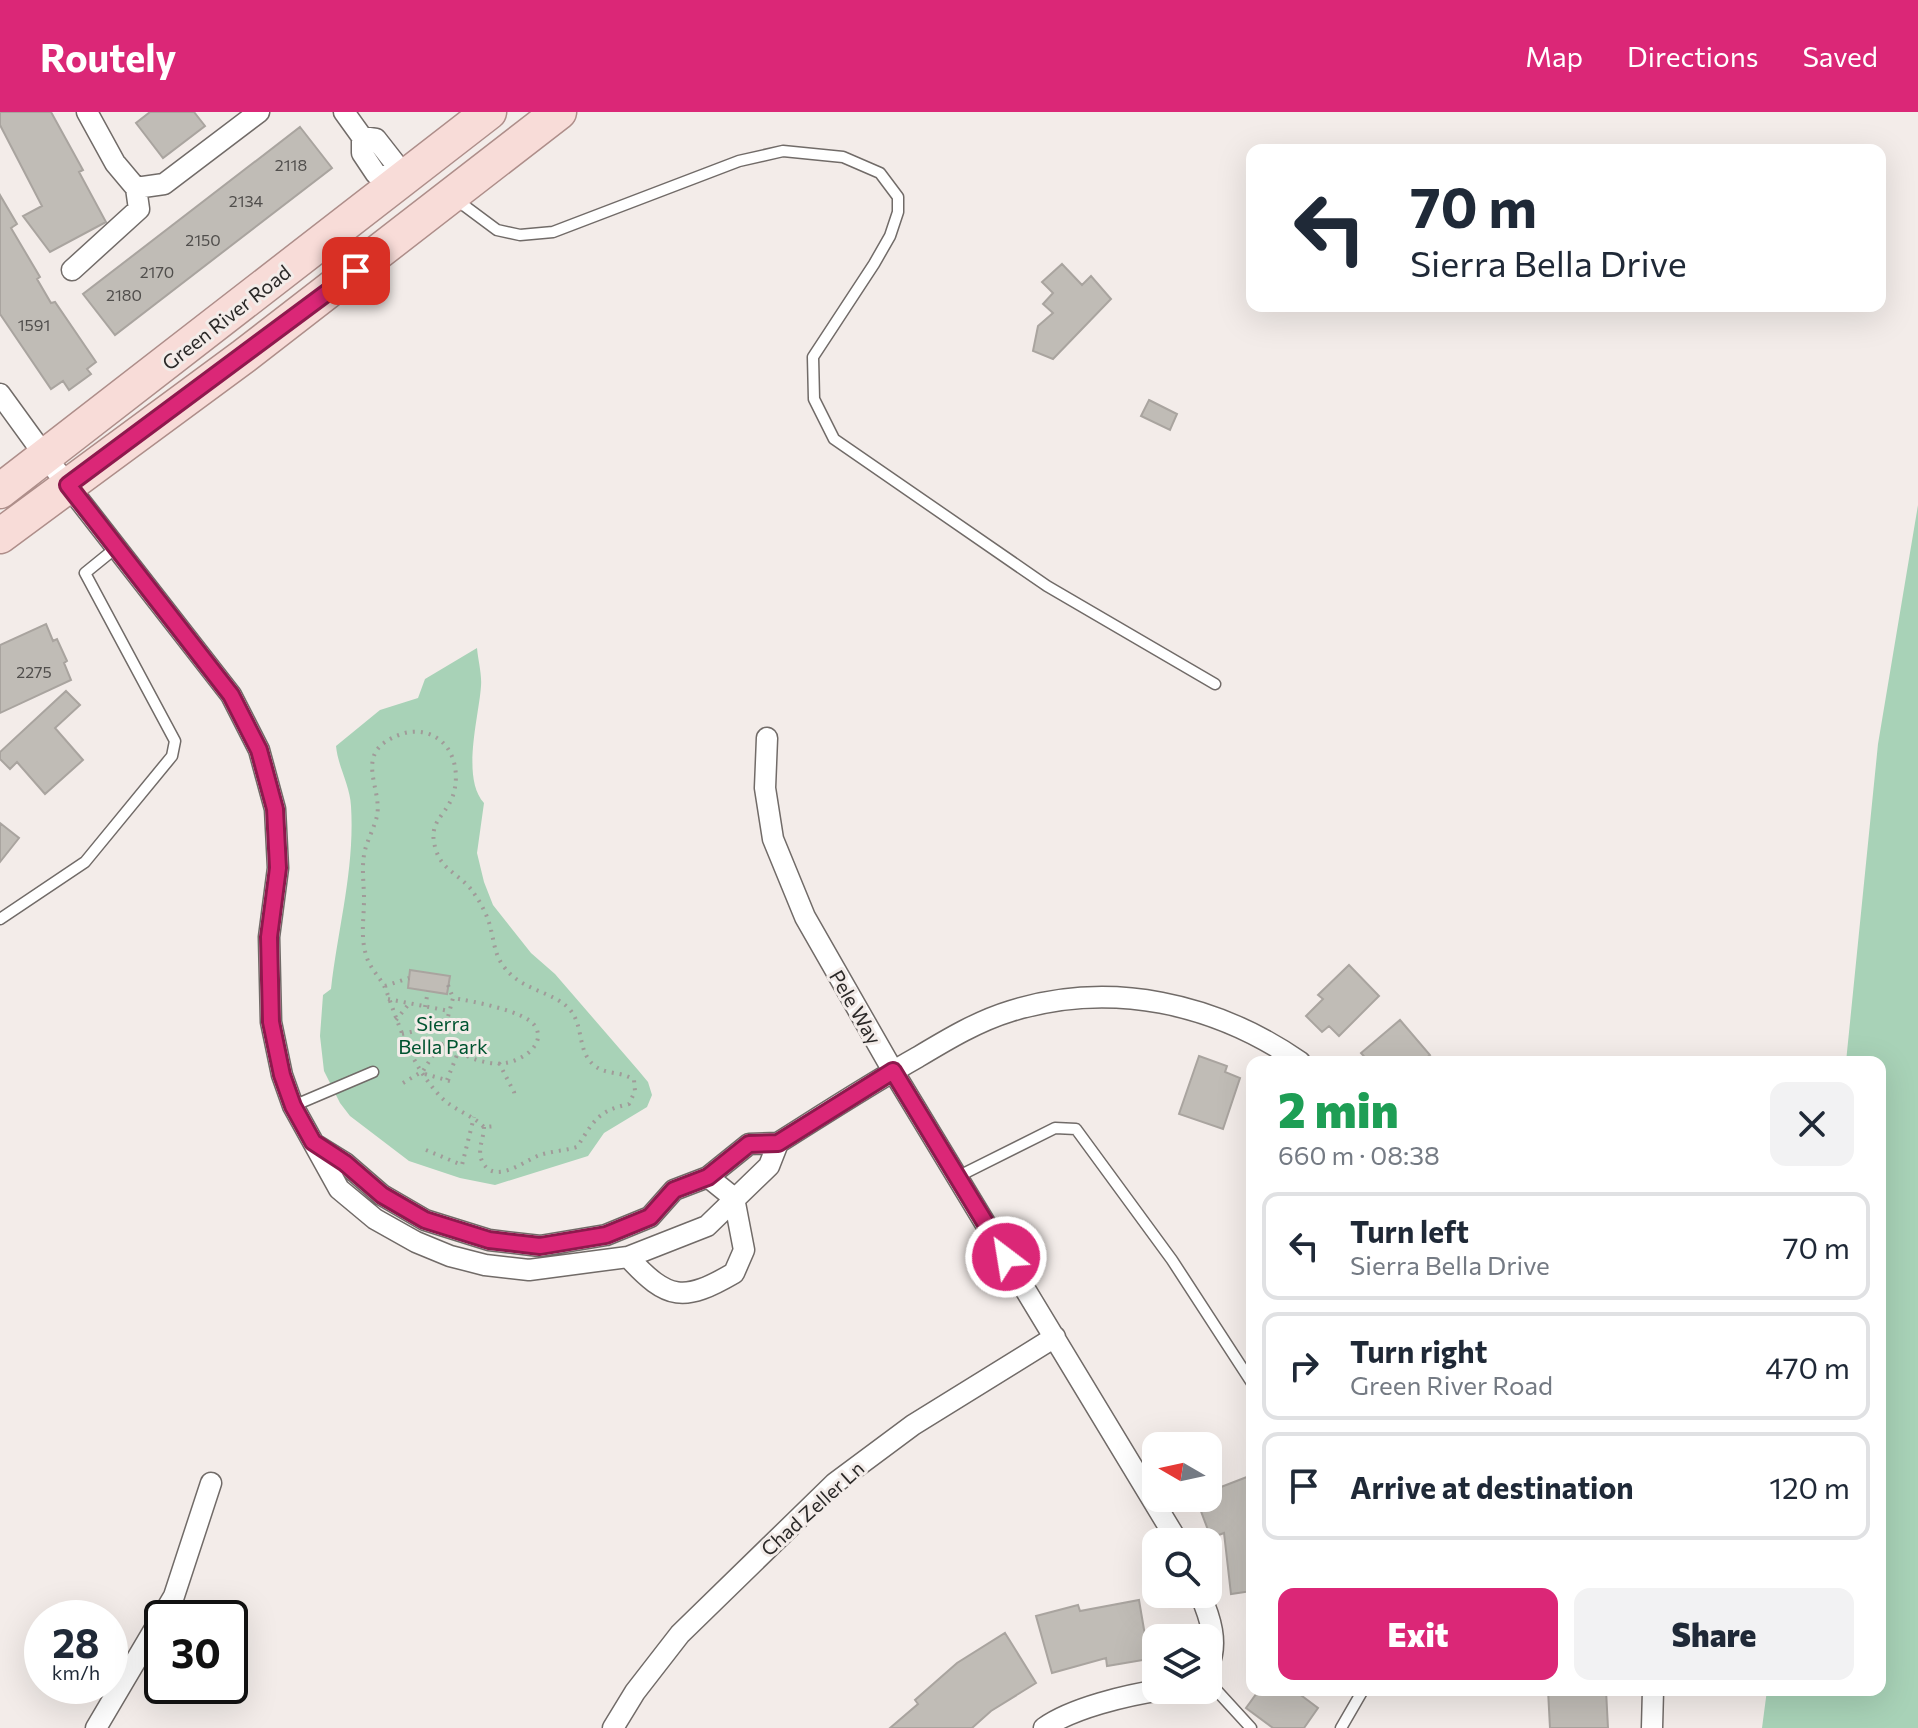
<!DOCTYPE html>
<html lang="en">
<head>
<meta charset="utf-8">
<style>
  :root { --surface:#fff; --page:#f2f2f3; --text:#1f2937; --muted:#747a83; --line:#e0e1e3; --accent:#db2777 }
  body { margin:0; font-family:Commissioner,sans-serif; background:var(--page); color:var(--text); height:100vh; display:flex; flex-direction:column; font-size:30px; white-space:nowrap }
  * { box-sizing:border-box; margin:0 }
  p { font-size:26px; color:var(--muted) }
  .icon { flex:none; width:44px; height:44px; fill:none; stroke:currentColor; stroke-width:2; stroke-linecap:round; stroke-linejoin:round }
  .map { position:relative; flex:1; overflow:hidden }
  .drawer { position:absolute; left:1246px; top:944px; width:640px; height:640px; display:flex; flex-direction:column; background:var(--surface); border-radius:16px; box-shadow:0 8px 32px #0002 }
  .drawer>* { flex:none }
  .top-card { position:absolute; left:1246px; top:32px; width:640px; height:168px; border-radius:16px; box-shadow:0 8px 32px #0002; background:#fff; color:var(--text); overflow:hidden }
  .needle { width:52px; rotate:279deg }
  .buttons { position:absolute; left:1142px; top:1320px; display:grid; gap:16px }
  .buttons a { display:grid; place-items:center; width:80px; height:80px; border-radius:16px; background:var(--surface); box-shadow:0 8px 32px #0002; font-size:40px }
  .speed { position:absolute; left:24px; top:1488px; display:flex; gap:16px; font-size:40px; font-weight:700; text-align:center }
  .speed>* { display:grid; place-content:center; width:104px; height:104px; border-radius:50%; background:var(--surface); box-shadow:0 8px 32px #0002; line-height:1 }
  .speed small { font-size:20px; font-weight:400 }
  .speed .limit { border:4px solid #111; border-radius:12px; background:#fff; color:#111 }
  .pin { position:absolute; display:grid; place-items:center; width:68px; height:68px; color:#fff; margin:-34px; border-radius:16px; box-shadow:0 4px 12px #0006 }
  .me { position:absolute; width:88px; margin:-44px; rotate:329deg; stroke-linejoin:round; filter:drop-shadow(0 0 6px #0008) }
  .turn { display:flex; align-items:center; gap:28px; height:168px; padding:0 32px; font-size:36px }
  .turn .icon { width:104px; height:104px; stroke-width:2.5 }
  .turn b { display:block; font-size:56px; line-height:68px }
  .round { display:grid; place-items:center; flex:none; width:84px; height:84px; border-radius:16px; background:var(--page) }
  .head { display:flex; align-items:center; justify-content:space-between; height:136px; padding:0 32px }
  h1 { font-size:48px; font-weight:800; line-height:60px; color:#1e9e55 }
  .action { display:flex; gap:16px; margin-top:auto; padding:16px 32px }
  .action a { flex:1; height:92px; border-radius:16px; background:var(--accent); color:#fff; font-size:32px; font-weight:800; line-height:92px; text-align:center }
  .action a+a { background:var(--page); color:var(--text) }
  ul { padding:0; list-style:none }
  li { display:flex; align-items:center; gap:24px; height:108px; margin:0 16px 12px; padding:0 16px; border:4px solid var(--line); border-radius:16px }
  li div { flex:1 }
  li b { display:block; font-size:30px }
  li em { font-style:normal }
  header { display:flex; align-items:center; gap:48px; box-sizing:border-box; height:112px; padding:0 40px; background:var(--accent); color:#fff }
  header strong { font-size:38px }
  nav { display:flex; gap:44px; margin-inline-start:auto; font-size:28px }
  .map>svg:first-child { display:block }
  .green { fill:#a8d2b7 }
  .building { fill:#c0bcb6; stroke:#a9a49f; stroke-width:2 }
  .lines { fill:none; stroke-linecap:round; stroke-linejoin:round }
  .service-casing { stroke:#716b68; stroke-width:13 }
  .minor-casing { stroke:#716b68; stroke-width:23 }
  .primary-casing { stroke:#ae8e8a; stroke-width:37 }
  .path { stroke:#a09b99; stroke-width:4; stroke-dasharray:2 6; stroke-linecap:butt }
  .service { stroke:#fff; stroke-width:10 }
  .minor { stroke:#fff; stroke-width:20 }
  .primary { stroke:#f8dcd8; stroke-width:34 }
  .route-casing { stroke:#8e194d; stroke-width:20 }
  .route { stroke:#db2777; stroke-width:14 }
  .labels { text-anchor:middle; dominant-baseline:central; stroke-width:6; stroke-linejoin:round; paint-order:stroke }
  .number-label { font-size:16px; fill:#504e4c }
  .street-label { font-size:20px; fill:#2b2928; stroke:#f3ece9 }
  .park-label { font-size:20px; fill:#005430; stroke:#f3ece9 }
</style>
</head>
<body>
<header>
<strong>Routely</strong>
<nav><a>Map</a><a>Directions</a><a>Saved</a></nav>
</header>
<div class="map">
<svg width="1918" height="1616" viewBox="0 0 1918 1616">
  <rect width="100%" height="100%" fill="#f3ece9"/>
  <path class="green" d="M1918,393V1616H1762L1767,1578H1880V950H1846L1878,632Z
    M477,536C478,548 482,562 481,574C479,605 461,666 484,691L477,741L484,770L493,793L531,841L555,862L638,958L648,970L652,983L647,995L604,1021L588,1044L495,1073L460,1066L409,1049L350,1004L340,991L324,959L320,924L323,883L331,877C338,816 355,756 351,694C350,673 338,655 336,634L380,598L418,586L425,567Z"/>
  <path class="building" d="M0,0H51L83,58L79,60L106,110L50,140L23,104L42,94L0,13Z
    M150,0H194L205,14L163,46L136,11Z
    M300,15L332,56L115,223L83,182Z
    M0,83L17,112L11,116L40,165L37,167L51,191L55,190L96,250L87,257L91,262L69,278L63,269L51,277L0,202Z
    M1062,152L1082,173L1091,164L1111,187L1053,247L1033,239L1038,214L1053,201L1043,192L1053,181L1042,170Z
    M1149,288L1177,302L1170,318L1141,304Z
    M46,512L53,529L57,527L67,549L64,551L71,568L0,601V533Z
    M66,579L80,593L55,616L83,648L45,682L17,650L10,657L0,647V640Z
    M0,711L19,726L0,750Z
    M1349,853L1379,884L1339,924L1329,914L1322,920L1306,904L1323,887L1318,883Z
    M410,858L450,864L447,882L408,876Z
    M1400,908L1430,943L1421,950H1369L1361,941Z
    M1199,944L1227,954L1225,960L1240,966L1223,1017L1179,1002Z
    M1252,1363V1479L1231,1482L1224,1421L1211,1426L1196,1386H1208V1380Z
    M1139,1488L1149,1547L1107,1554L1106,1546L1052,1561L1036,1504L1078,1493L1080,1499Z
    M1005,1521L1036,1571L991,1599L972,1616H890L918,1592L915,1588L957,1551Z
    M1259,1578H1294L1318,1596L1304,1616H1273L1246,1596Z
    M1548,1578H1606L1608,1616H1550Z"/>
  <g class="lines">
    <g class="service-casing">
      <path id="service" d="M454,86L497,118L520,123L553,120L739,49L783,39L843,45L880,61L898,85V100L890,124L874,152L813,245L814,287L834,327L1047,474L1215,572
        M0,807L85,750L172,644L175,629L85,461L117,435
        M293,994L373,960
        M957,1065L1055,1016L1076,1017L1172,1148L1252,1271
        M1208,1569L1251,1616
        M1341,1616L1363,1578"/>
    </g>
    <g class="minor-casing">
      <path id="minor" d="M87,0L115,51L136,76
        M344,0L362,25V41L376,62L393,67L394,50L376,27L362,25
        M136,76L164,72L259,0
        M72,158L139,97L136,76
        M0,282L45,344L231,583L259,638L275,697L278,756L269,825L271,910L282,963L293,994L339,1077L375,1107L416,1130L450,1144L485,1153L529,1158L628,1145L707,1114L769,1054L778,1031
        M767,626L765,676L773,727L805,805L893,959L1178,1430
        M316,1033L345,1051L382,1083L425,1108L489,1128L540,1134L606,1123L650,1105L674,1078L708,1065L749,1032L778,1031C824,1002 870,972 918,945C948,927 978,909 1011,899C1111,868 1215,891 1300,950
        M628,1145C668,1189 684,1190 734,1161L744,1138L734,1086L708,1065
        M1200,1482C1210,1505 1219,1531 1208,1555
        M96,1616L174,1484L211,1371
        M613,1616L635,1580L680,1522L835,1371L913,1313L1055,1225
        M1044,1616C1072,1596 1127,1583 1161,1578
        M1652,1616L1653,1578"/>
    </g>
    <g class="primary-casing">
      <path id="primary" d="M0,379L489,0
        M0,424L244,244L559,0"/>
    </g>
    <path class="path" d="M448,873L453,886
      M385,874L409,866
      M388,887L449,899
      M425,895L428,879
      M396,908L408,893
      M402,922L446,912
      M499,951L514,980L515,987
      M425,962L453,970
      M447,968L459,938
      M403,971L423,959L439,934L450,929C457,936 464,944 474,947C483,950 496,953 505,951C521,949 547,933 535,914C526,899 471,889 453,886L446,912L450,929
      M484,1015C484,1027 476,1039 483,1051C496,1073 525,1048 540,1043C552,1039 564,1039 577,1035C594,1009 597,999 629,992L635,979L634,968C622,959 606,963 595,954C577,940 584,916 571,899C554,878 520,880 502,852C495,842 494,830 491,818C488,804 481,791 473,780C463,765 443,758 437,741C426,711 443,707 452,686C460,666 456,638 437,626C427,619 412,618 402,622C350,639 383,675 377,704C374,716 368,727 365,738C361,755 364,770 364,787C364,808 360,826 367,846C371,858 381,866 386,878C400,916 411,953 440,984C453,998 471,1002 484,1015L496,1014
      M426,1038L462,1053L474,1005"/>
    <use href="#service" class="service"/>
    <use href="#minor" class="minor"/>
    <use href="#primary" class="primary"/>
  </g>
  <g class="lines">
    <g class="route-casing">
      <path id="route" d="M356,159L68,373L231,583L259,638L275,697L278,756L269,825L271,910L282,963L293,994L313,1030L345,1051L382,1083L425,1108L489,1128L540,1134L606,1123L650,1105L674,1078L708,1065L749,1032L778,1031L893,959L1006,1145"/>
    </g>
    <use href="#route" class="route"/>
  </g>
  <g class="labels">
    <g class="number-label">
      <text x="291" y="52">2118</text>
      <text x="246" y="88">2134</text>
      <text x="203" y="127">2150</text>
      <text x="157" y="159">2170</text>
      <text x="124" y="182">2180</text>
      <text x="34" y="212">1591</text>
      <text x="34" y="559">2275</text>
    </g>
    <g class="street-label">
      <text transform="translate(226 205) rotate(-38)">Green River Road</text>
      <text transform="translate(856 895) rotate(60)">Pele Way</text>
      <text transform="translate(812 1396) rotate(-42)">Chad Zeller Ln</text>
    </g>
    <g class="park-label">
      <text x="443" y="911">Sierra<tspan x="443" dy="23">Bella Park</tspan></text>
    </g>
  </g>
</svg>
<div class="buttons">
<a><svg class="needle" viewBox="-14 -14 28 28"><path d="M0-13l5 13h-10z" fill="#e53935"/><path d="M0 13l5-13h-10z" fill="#747a83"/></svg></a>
<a><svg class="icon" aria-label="search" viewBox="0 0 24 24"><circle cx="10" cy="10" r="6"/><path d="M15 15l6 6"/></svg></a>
<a><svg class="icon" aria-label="layers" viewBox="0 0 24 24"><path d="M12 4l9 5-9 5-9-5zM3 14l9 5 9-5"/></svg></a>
</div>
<div class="speed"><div>28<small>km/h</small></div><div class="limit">30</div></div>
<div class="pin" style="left:356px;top:159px;background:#d93025"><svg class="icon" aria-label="arrive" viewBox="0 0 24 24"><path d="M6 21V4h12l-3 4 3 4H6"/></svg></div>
<svg class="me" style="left:1006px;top:1145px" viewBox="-20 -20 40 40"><circle r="17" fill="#db2777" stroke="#fff" stroke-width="3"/><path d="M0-11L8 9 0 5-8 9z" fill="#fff"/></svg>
<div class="top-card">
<div class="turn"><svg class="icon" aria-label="left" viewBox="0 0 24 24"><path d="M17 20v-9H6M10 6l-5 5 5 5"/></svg><div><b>70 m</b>Sierra Bella Drive</div></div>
</div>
<section class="drawer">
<div class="head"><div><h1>2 min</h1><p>660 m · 08:38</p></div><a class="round"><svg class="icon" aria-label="close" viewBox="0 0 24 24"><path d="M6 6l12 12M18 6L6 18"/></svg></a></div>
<ul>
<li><svg class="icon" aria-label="left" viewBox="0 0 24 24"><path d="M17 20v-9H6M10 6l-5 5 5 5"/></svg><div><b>Turn left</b><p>Sierra Bella Drive</p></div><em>70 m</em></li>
<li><svg class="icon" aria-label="right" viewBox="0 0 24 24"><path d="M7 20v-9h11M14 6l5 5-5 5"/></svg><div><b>Turn right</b><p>Green River Road</p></div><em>470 m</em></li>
<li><svg class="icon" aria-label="arrive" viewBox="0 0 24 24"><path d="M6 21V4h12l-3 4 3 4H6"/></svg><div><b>Arrive at destination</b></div><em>120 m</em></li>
</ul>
<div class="action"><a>Exit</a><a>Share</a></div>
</section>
</div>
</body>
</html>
